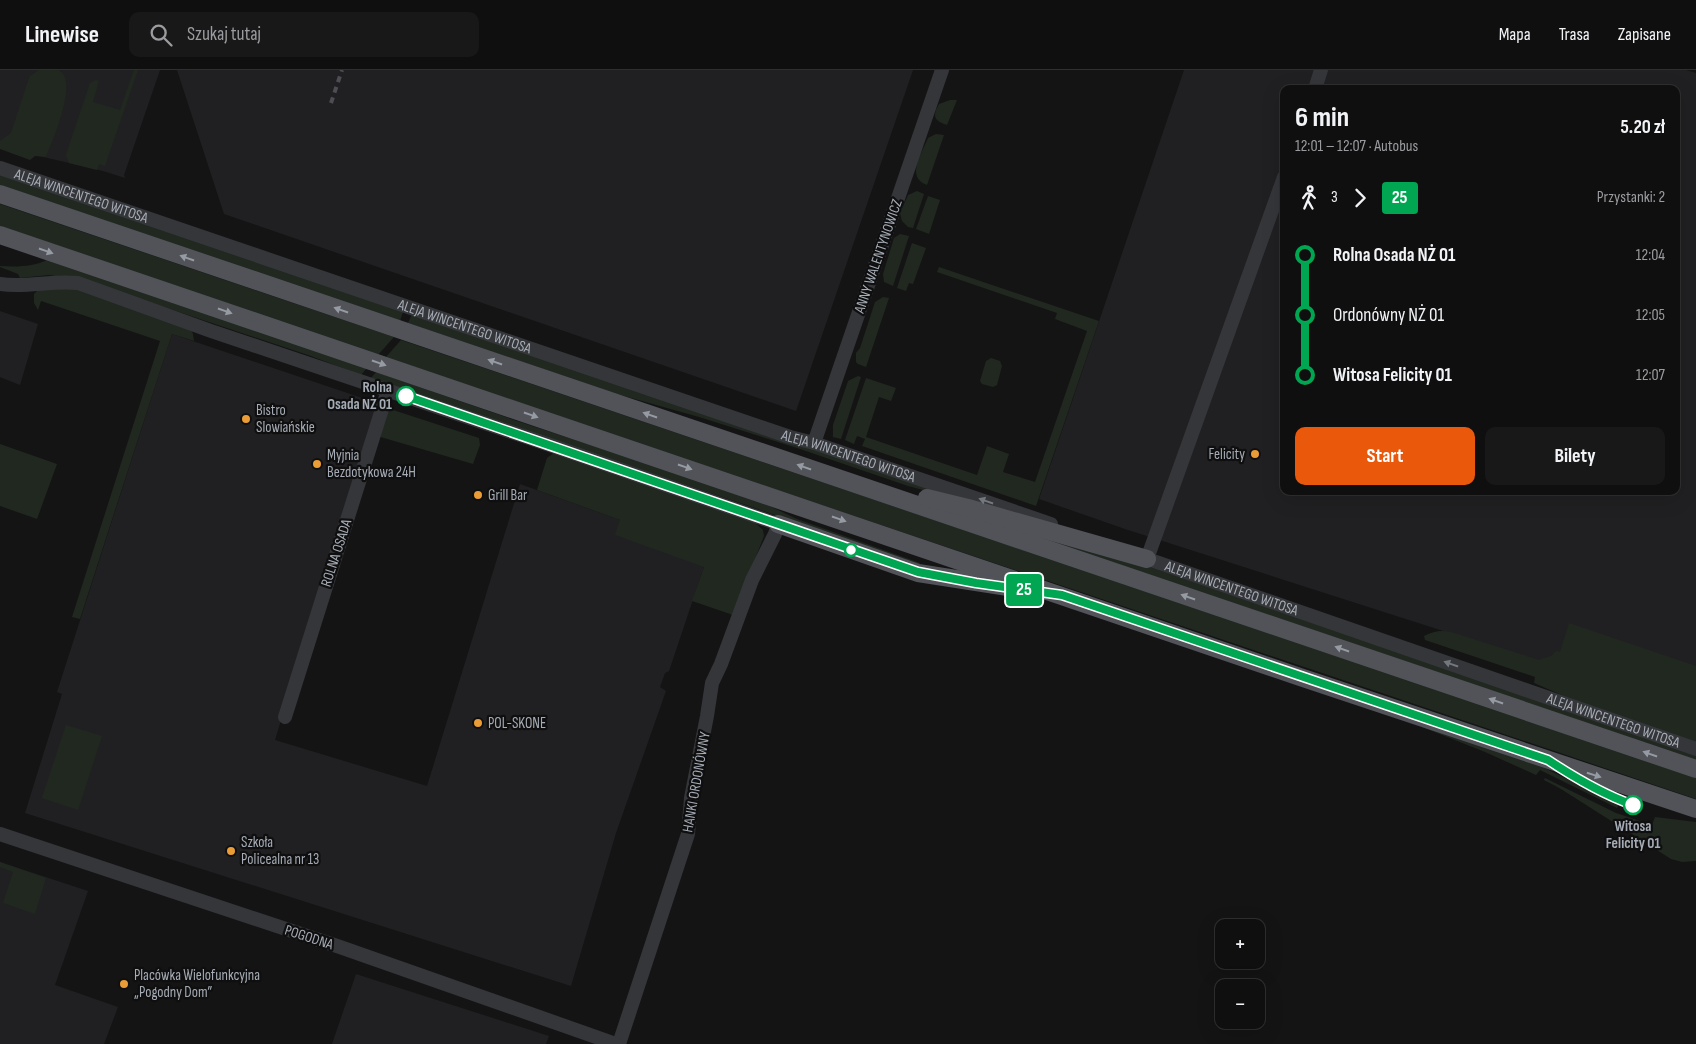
<!DOCTYPE html>
<html lang="pl">
<meta charset="utf-8">
<style>
:root{--surface:#0f0f10;--page:#181819;--text:#f1f3f6;--muted:#9b9c9f;--line:#2f2f30;--accent:#ea580c}
body{margin:0;font-family:"Sofia Sans Condensed",sans-serif;background:var(--page);color:var(--text);height:100vh;display:flex;flex-direction:column;font-size:19px;white-space:nowrap}
*{box-sizing:border-box;margin:0}
p{font-size:16px;color:var(--muted)}
.icon{flex:none;width:28px;height:28px;fill:none;stroke:currentColor;stroke-width:2;stroke-linecap:round;stroke-linejoin:round}
.map{position:relative;flex:1;overflow:hidden}
.sheet{position:absolute;left:1280px;top:15px;width:400px;height:410px;display:flex;flex-direction:column;background:var(--surface);border-radius:10px;box-shadow:0 5px 20px #0002,0 0 0 1px var(--line)}
.sheet>*{flex:none}
.badge{padding:0 10px;border-radius:4px;font-size:18px;line-height:32px}
.tools{position:absolute;left:1215px;top:849px;display:grid;gap:10px}
.tools a{display:grid;place-items:center;width:50px;height:50px;border-radius:10px;background:var(--surface);box-shadow:0 5px 20px #0002,0 0 0 1px var(--line);font-size:25px}
.map>.badge{position:absolute;translate:-50% -50%;box-shadow:0 0 0 2px #fff}
.legs{display:flex;align-items:center;gap:8px;height:55px;padding:0 15px;font-size:16px}
.legs p{margin-inline-start:auto}
.overview{display:flex;align-items:center;justify-content:space-between;height:85px;padding:0 15px}
h1{font-size:28px;font-weight:700;line-height:38px}
.action{display:flex;gap:10px;margin-top:auto;padding:10px 15px}
.action a{flex:1;height:58px;border-radius:10px;background:var(--accent);color:#fff;font-size:20px;font-weight:700;line-height:58px;text-align:center}
.action a+a{background:var(--page);color:var(--text)}
ul{padding:0 15px;list-style:none}
li{display:flex;align-items:center;gap:18px;height:60px;font-size:19px}
li i{display:grid;place-items:center;width:8px;height:100%;margin:0 6px;background:currentColor}
li i::after{content:'';width:12px;height:12px;margin:-6px;border:4px solid;border-radius:50%;background:var(--surface)}
li p{margin-inline-start:auto}
li:first-child i{background:linear-gradient(#0000 50%,currentColor 0)}
li:last-child i{background:linear-gradient(currentColor 50%,#0000 0)}
header{display:flex;align-items:center;gap:30px;box-sizing:border-box;height:70px;padding:0 25px;background:var(--surface);border-bottom:1px solid var(--line)}
header strong{font-size:24px}
nav{display:flex;gap:28px;margin-inline-start:auto;font-size:18px}
.search{width:350px;height:45px;background:var(--page);display:flex;align-items:center;gap:12px;box-sizing:border-box;padding:0 18px;border-radius:10px;color:var(--muted);font-size:19px}
.map>svg:first-child{display:block}
</style>
<header>
<strong>Linewise</strong>
<div class="search"><svg class="icon" aria-label="search" viewBox="0 0 24 24"><circle cx="10" cy="10" r="6"/><path d="M15 15l6 6"/></svg>Szukaj tutaj</div>
<nav><a>Mapa</a><a>Trasa</a><a>Zapisane</a></nav>
</header>
<div class="map">
<svg width="1696" height="974" viewBox="0 0 1696 974">
<rect width="100%" height="100%" fill="#141415"/>
<!-- built -->
<g fill="#202022" fill-rule="evenodd">
<polygon points="0,0 160,0 124,105 125,108 103,101 35,85 0,73"/>
<polygon points="177,0 913,0 796,341 224,144"/>
<path d="M 1184,0 L 1686,0 L 1696,3 L 1696,642 L 1125,459 L 1039,429 ZM 1284,19 L 1676,19 L 1676,421 L 1284,421 Z"/>
<polygon points="0,241 38,254 20,315 0,307"/>
<polygon points="172,264 377,333 275,670 427,716 520,414 709,482 669,601 665,603 660,617 666,621 616,763 571,916 25,743 62,624 57,622"/>
<polygon points="0,792 88,821 55,915 118,937 104,974 0,974"/>
<polygon points="356,904 549,966 546,974 332,974"/>
</g>
<!-- green -->
<g fill="#202820">
<path d="M 39,0 C 44,0 53,0 58,0 C 80,9 52,72 46,87 L 35,86 L 30,90 L 0,79 L 0,71 L 11,63 L 28,11 L 30,6 Z"/>
<polygon points="134,0 138,0 105,96 99,94 97,100 69,93 66,85 90,13 96,10 99,11 93,32 120,40"/>
<path d="M 950,30 L 957,30 L 947,55 C 934,51 932,46 939,34 Z"/>
<path d="M 936,64 L 944,65 L 927,115 C 905,107 922,83 928,68 Z"/>
<path d="M 0,104 L 403,242 L 400,251 C 266,207 134,160 0,115 Z"/>
<polygon points="917,121 924,124 913,158 908,157 902,151 900,143 908,125"/>
<polygon points="928,126 940,130 929,164 916,159"/>
<polygon points="0,134 394,267 378,285 0,156"/>
<polygon points="900,164 909,166 893,216 884,212 883,204 894,168"/>
<polygon points="912,173 926,178 913,214 909,213 906,221 897,218"/>
<path d="M 49,189 L 367,298 L 361,305 L 308,285 L 83,210 L 49,205 L 20,208 L 18,204 L 0,197 L 0,196 C 16,197 34,197 49,189 Z"/>
<polygon points="939,197 1099,251 1036,436 862,376 865,369 857,366 854,374 845,370 866,308 896,318 891,331 879,327 866,367 977,405 987,376 1009,384 1003,402 1035,412 1087,261 1055,249 1057,243 937,202"/>
<polygon points="78,218 191,260 193,264 194,271 172,264 80,549 72,547 160,271 41,231 38,240 34,233 34,224 39,219"/>
<polygon points="883,227 889,228 866,297 858,294 856,292 856,283 860,278 875,232"/>
<polygon points="412,244 796,376 810,377 971,433 908,416 800,379 699,347 617,324 408,253"/>
<path d="M 401,270 L 1696,707 L 1696,729 C 1260,581 822,437 386,287 Z"/>
<polygon points="991,288 1000,291 1002,296 997,315 993,317 982,314 980,311 986,291"/>
<polygon points="376,302 514,350 755,429 797,449 920,493 919,496 755,438 371,308"/>
<polygon points="858,306 861,307 841,369 833,367 833,355 848,311"/>
<polygon points="387,338 479,368 480,375 473,394 377,366"/>
<polygon points="0,374 57,394 37,449 0,436"/>
<polygon points="554,383 753,451 763,460 764,466 733,545 692,531 704,497 615,465 620,450 537,420 547,388"/>
<polygon points="968,444 1081,474 1206,516 1696,685 1696,691 1396,588"/>
<path d="M 1569,553 L 1696,596 L 1696,672 L 1573,630 L 1534,613 L 1535,607 L 1425,570 L 1424,566 C 1434,561 1441,560 1451,562 L 1539,590 L 1551,586 L 1556,581 L 1560,582 Z"/>
<polygon points="66,655 102,666 78,740 42,728"/>
<polygon points="1423,655 1536,694 1619,734 1617,738 1540,700 1536,705 1485,682 1422,657"/>
<polygon points="1545,708 1616,743 1652,755 1655,747 1696,752 1696,791 1682,792 1671,789 1561,719 1544,710"/>
<polygon points="0,792 46,808 35,844 3,833 13,802 0,797"/>
</g>
<g fill="none" stroke-linecap="round" stroke-linejoin="round">
<!-- minor -->
<g stroke="#35363a" stroke-width="14">
<polyline points="1315,19 1321,0"/>
<path id="s1" d="M 0,98 L 790,367 L 814,373 L 1051,454"/>
<path d="M 0,214 C 26,218 52,210 78,213 L 211,261 L 547,374 L 778,454 L 775,464 L 752,510 L 721,594 L 712,613 L 707,646 L 691,728 L 688,764 L 619,974"/>
<polyline points="814,373 942,0"/>
<path id="s2" d="M 1139,486 L 1696,679"/>
<polyline points="1147,489 1284,107"/>
<polyline points="285,647 388,320"/>
<polyline points="0,764 340,877 616,974"/>
</g>
<!-- major -->
<g stroke="#515359" stroke-width="18">
<polyline points="0,124 1696,699"/>
<polyline points="0,165 1303,608 1696,739"/>
<polyline points="927,428 968,438 1147,489"/>
<polyline points="778,454 918,503 1020,519"/>
</g>
<!-- rail -->
<polyline stroke="#4c4e53" stroke-width="4" stroke-dasharray="6 5" stroke-linecap="butt" points="331,33 342,0"/>
</g>
<!-- one-way arrows -->
<defs><path id="oneway-solid" d="M-6-.8H1V-3.2L6.5 0L1 3.2V.8H-6Z" transform="scale(1.25)"/></defs>
<g fill="#959aa3">
<use href="#oneway-solid" transform="translate(46 181) rotate(19)"/>
<use href="#oneway-solid" transform="translate(187 188) rotate(-161)"/>
<use href="#oneway-solid" transform="translate(341 240) rotate(-161)"/>
<use href="#oneway-solid" transform="translate(225 241) rotate(19)"/>
<use href="#oneway-solid" transform="translate(495 292) rotate(-161)"/>
<use href="#oneway-solid" transform="translate(379 293) rotate(19)"/>
<use href="#oneway-solid" transform="translate(531 345) rotate(19)"/>
<use href="#oneway-solid" transform="translate(650 345) rotate(-161)"/>
<use href="#oneway-solid" transform="translate(685 397) rotate(19)"/>
<use href="#oneway-solid" transform="translate(804 397) rotate(-161)"/>
<use href="#oneway-solid" transform="translate(839 449) rotate(19)"/>
<use href="#oneway-solid" transform="translate(1188 527) rotate(-161)"/>
<use href="#oneway-solid" transform="translate(1342 579) rotate(-161)"/>
<use href="#oneway-solid" transform="translate(1496 631) rotate(-161)"/>
<use href="#oneway-solid" transform="translate(1650 684) rotate(-161)"/>
<use href="#oneway-solid" transform="translate(1594 705) rotate(18)"/>
</g>
<g fill="#73777e">
<use href="#oneway-solid" transform="translate(986 431) rotate(-161)"/>
<use href="#oneway-solid" transform="translate(1451 594) rotate(-161)"/>
</g>
<g fill="none" stroke-linecap="round" stroke-linejoin="round">
<!-- line-1 casing -->
<g stroke="#fff" stroke-width="11">
<path id="line-1" d="M 406,326 L 918,502 L 976,513 L 1062,525 L 1548,690 C 1575,708 1602,724 1633,735"/>
</g>
<!-- line-1 -->
<use href="#line-1" stroke="#00a651" stroke-width="8"/>
</g>
<!-- markers -->
<g fill="#fff" stroke="#00a651" stroke-width="2.5">
<circle cx="406" cy="326" r="9"/>
<circle cx="851" cy="480" r="6"/>
<circle cx="1633" cy="735" r="9"/>
</g>
<g fill="#ea9c37" stroke="#0f0f10" stroke-width="2">
<circle cx="246" cy="349" r="5"/>
<circle cx="1255" cy="384" r="5"/>
<circle cx="317" cy="394" r="5"/>
<circle cx="478" cy="425" r="5"/>
<circle cx="478" cy="653" r="5"/>
<circle cx="231" cy="781" r="5"/>
<circle cx="124" cy="914" r="5"/>
</g>
<g text-anchor="middle" stroke-width="4.5" stroke-linejoin="round" paint-order="stroke">
<!-- street labels -->
<g font-size="15" fill="#a6acb5" stroke="#0f0f10">
<text dy="5" stroke="none"><textPath href="#s1" startOffset="86">ALEJA WINCENTEGO WITOSA</textPath></text>
<text transform="translate(878 186) rotate(-71)" y="5">ANNY WALENTYNOWICZ</text>
<text dy="5" stroke="none"><textPath href="#s1" startOffset="491">ALEJA WINCENTEGO WITOSA</textPath></text>
<text dy="5" stroke="none"><textPath href="#s1" startOffset="896">ALEJA WINCENTEGO WITOSA</textPath></text>
<text transform="translate(336 483) rotate(-72)" y="5">ROLNA OSADA</text>
<text dy="5" stroke="none"><textPath href="#s2" startOffset="98">ALEJA WINCENTEGO WITOSA</textPath></text>
<text dy="5" stroke="none"><textPath href="#s2" startOffset="502">ALEJA WINCENTEGO WITOSA</textPath></text>
<text transform="translate(696 712) rotate(-80)" y="5">HANKI ORDONÓWNY</text>
<text transform="translate(309 867) rotate(18)" y="5">POGODNA</text>
</g>
<!-- stop labels -->
<g font-size="15" font-weight="bold" fill="#a6acb5" stroke="#0f0f10" text-anchor="end">
<text x="392" y="322">Rolna<tspan x="392" dy="17">Osada NŻ 01</tspan></text>
<text x="1633" y="761" text-anchor="middle">Witosa<tspan x="1633" dy="17">Felicity 01</tspan></text>
</g>
<!-- poi labels -->
<g font-size="15" fill="#a6acb5" stroke="#0f0f10" text-anchor="start">
<text x="256" y="345">Bistro<tspan x="256" dy="17">Slowiańskie</tspan></text>
<text x="1245" y="389" text-anchor="end">Felicity</text>
<text x="327" y="390">Myjnia<tspan x="327" dy="17">Bezdotykowa 24H</tspan></text>
<text x="488" y="430">Grill Bar</text>
<text x="488" y="658">POL-SKONE</text>
<text x="241" y="777">Szkoła<tspan x="241" dy="17">Policealna nr 13</tspan></text>
<text x="134" y="910">Placówka Wielofunkcyjna<tspan x="134" dy="17">„Pogodny Dom”</tspan></text>
</g>
</g>
</svg>
<div class="tools">
<a>+</a>
<a>−</a>
</div>
<b class="badge" style="left:1024px;top:520px;background:#00a651;color:#fff">25</b>
<section class="sheet">
<div class="overview"><div><h1>6 min</h1><p>12:01 – 12:07 · Autobus</p></div><b>5.20 zł</b></div>
<div class="legs"><svg class="icon" aria-label="walk" viewBox="0 0 24 24"><circle cx="13" cy="4" r="2"/><path d="M13 8l-2 6 4 7M11 14l-3 7M7 12l3-4h3l4 4"/></svg>3<svg class="icon" aria-label="forward" viewBox="0 0 24 24"><path d="M9 5l7 7-7 7"/></svg><b class="badge" style="background:#00a651;color:#fff">25</b><p>Przystanki: 2</p></div>
<ul>
<li><i style="color:#00a651"></i><b>Rolna Osada NŻ 01</b><p>12:04</p></li>
<li><i style="color:#00a651"></i><span>Ordonówny NŻ 01</span><p>12:05</p></li>
<li><i style="color:#00a651"></i><b>Witosa Felicity 01</b><p>12:07</p></li>
</ul>
<div class="action"><a>Start</a><a>Bilety</a></div>
</section>
</div>
